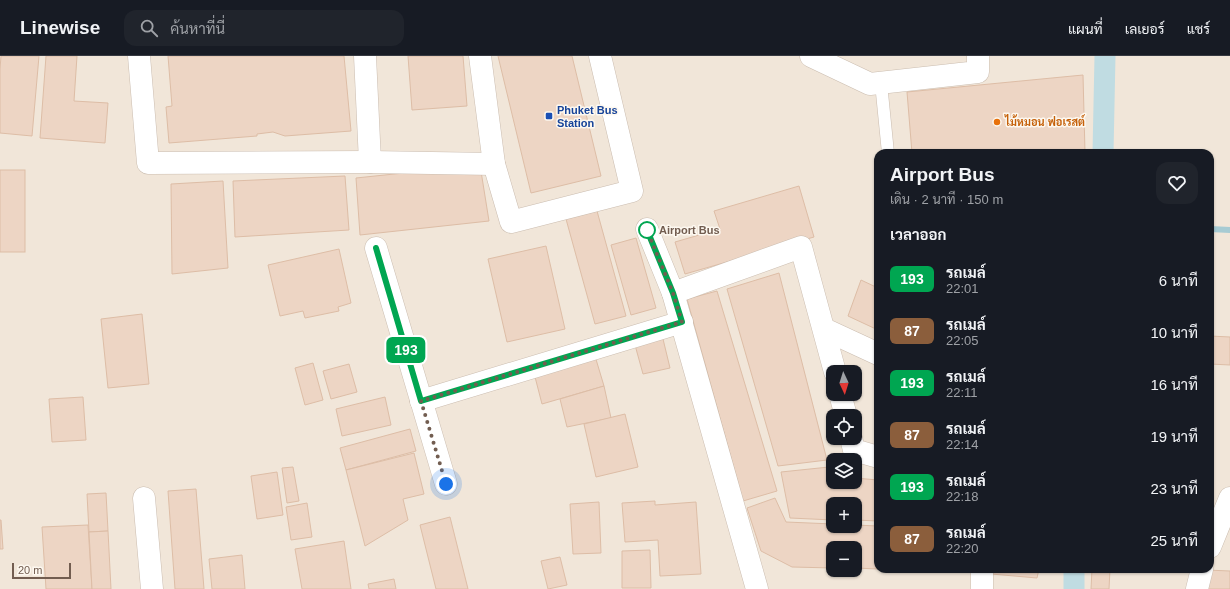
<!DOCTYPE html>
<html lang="th">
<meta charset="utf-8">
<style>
:root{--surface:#171b24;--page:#20242c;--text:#f1f3f6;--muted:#9ea1a6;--line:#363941}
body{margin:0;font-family:Arial,Sarabun,sans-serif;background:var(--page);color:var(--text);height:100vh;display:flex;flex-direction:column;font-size:15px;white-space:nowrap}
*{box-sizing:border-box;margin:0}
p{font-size:13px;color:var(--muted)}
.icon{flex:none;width:22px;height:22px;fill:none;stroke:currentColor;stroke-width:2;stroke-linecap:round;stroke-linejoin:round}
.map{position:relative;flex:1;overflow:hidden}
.sheet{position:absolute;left:874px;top:93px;width:340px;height:424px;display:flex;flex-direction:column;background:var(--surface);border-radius:12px;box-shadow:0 1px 3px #0004}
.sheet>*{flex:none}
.badge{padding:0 8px;border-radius:6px;font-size:14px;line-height:26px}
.needle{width:26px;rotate:176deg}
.fabs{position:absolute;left:826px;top:309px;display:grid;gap:8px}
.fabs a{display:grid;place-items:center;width:36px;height:36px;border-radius:8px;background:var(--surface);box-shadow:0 1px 3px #0004;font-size:20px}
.scale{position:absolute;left:12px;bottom:10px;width:59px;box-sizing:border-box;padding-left:4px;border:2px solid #725d50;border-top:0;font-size:11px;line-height:14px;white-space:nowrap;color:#725d50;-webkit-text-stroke:3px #fdf8f0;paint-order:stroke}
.you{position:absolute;width:20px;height:20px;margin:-10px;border:3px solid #fff;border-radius:50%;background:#1a73e8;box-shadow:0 0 0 6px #1a73e833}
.map>.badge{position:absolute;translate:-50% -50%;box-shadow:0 0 0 2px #fff}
h2{padding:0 16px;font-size:15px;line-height:36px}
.round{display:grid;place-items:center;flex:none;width:42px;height:42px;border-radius:12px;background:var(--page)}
.overview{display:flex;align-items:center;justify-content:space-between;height:68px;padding:0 16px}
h1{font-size:19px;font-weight:700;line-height:30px}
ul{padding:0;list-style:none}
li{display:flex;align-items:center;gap:12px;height:52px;padding:0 16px}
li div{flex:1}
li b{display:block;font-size:15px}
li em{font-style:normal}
li .badge{min-width:44px;font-weight:700;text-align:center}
header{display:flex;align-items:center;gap:24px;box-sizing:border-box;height:56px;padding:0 20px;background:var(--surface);border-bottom:1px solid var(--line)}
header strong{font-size:19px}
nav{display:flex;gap:22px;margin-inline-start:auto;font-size:14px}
.search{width:280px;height:36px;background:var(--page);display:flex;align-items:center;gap:10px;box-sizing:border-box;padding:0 14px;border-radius:12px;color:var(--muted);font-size:15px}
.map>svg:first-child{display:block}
</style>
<header>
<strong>Linewise</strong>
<div class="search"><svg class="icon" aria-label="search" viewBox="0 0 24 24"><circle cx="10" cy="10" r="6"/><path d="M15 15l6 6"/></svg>ค้นหาที่นี่</div>
<nav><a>แผนที่</a><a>เลเยอร์</a><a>แชร์</a></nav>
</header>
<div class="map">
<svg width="1230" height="533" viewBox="0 0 1230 533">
<rect width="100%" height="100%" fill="#faf4ea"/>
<!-- residential -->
<path fill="#f1e6d9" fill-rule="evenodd" d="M 0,0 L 1230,0 L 1230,533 L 0,533 ZM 878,97 L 1210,97 L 1210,513 L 878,513 ZM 833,316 L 855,316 L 855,338 L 833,338 ZM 833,360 L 855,360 L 855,382 L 833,382 ZM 833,404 L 855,404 L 855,426 L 833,426 ZM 833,448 L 855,448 L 855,470 L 833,470 ZM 833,492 L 855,492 L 855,514 L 833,514 Z"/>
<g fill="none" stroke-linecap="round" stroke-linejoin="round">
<!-- stream -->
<polyline stroke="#a7cbd3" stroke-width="6" points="1210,173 1230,174"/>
<!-- canal -->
<g stroke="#c0dce2" stroke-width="21">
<polyline points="1103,97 1105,0"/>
<polyline points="1074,533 1074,513"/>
</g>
</g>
<!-- building -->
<g fill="#edd5c4" stroke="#ddbda6">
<polygon points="1,0 39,0 32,80 0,77 0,13"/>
<polygon points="46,0 77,0 74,45 108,47 105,87 40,82"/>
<polygon points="168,0 344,0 351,75 285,80 273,76 257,78 257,80 169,87 166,51 172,50"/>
<polygon points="408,0 463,0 467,50 412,54"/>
<polygon points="498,0 572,0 601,120 531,137"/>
<polygon points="1083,19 1085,97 912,97 907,36"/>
<polygon points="480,109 489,165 360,179 356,122"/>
<rect x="0" y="114" width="25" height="82"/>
<polygon points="345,120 349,174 235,181 233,125"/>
<polygon points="223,125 228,212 172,218 171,128"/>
<polygon points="799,130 814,181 685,218 675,186 720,173 714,155"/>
<polygon points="597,155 626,260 595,268 566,163"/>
<polygon points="636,182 656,252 631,259 611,189"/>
<polygon points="546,190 565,273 507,286 488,203"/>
<polygon points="339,193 351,247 338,251 339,255 305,262 303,255 280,260 268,209"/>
<polygon points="779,217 827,404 778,410 727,233"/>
<polygon points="861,224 878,232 878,274 848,260"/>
<polygon points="717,235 777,435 743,445 687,243"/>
<polygon points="142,258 149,328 108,332 101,263"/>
<polygon points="1210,280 1230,281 1230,309 1210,308"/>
<polygon points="663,283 670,312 643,318 635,289"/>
<polygon points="595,300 604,330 542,348 534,317"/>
<polygon points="313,307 323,344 305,349 295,312"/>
<polygon points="349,308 357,336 331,343 323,315"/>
<polygon points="604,330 611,362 567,371 560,343"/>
<polygon points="83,341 86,384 52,386 49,343"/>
<polygon points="385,341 391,369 342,380 336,353"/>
<polygon points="625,358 638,411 596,421 584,368"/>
<polygon points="410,373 416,395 346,414 340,392"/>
<polygon points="414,397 424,438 403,443 408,464 365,490 346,414"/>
<polygon points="293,411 299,445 287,447 282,412"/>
<polygon points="829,411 833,414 833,426 855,426 855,422 878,424 878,465 855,464 855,448 833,448 833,464 790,462 781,416"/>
<polygon points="277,416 283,459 257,463 251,420"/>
<polygon points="196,433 204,533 175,533 168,435"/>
<polygon points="106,437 108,475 89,476 87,438"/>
<polygon points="775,442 786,466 833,468 833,470 855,470 855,469 878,470 878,513 855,512 855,492 833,492 833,512 792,511 761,495 747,452"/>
<polygon points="655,445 655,449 696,446 701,518 660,520 658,484 625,486 622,447"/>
<polygon points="599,446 601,497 573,498 570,448"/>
<polygon points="307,447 312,481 291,484 286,451"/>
<polygon points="450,461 468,533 436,533 420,469"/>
<polygon points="0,464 1,464 3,493 0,493"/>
<polygon points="88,469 92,533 46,533 42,471"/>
<polygon points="108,475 111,533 92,533 89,476"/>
<polygon points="344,485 351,533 302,533 295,493"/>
<polygon points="650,494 651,532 622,532 622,495"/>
<polygon points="242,499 245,533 212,533 209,503"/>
<polygon points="560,501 567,529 548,533 541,505"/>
<polygon points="901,513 958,513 958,514"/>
<polygon points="992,513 1039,513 1037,522 991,518"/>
<polygon points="1092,513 1110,513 1109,533 1091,533"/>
<polygon points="1207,514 1230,515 1230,533 1207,533"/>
<polygon points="394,523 396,533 369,533 368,528"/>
</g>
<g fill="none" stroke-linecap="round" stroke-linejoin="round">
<!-- service casing -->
<g stroke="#cbbdb0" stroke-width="13">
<polyline id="service" points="881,27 888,97"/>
</g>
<!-- minor casing -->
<g stroke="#cbbdb0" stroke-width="23">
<g id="minor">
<polyline points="139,0 148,107 370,106 494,108"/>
<polyline points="365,0 370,106"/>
<polyline points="480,0 494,108 511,166 632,135 600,0"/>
<polyline points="811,0 870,28 978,16 978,0"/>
<polyline points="647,173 673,237 757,533"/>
<polyline points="376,192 446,428"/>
<polyline points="673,237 801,191 835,316"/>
<polyline points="824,273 878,298"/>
<polyline points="840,338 846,360"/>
<polyline points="421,345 682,266"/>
<polyline points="851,382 854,394 878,401"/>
<polyline points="144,442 152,533"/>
<polyline points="1210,491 1230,442"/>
<polyline points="982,513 982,533"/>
<polyline points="1197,533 1202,513"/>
</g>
</g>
<!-- service -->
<use href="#service" stroke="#fff" stroke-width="12"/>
<!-- minor -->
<use href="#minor" stroke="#fff" stroke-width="22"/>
</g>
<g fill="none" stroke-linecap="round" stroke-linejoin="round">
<!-- line casing -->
<g stroke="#fff" stroke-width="9">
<polyline id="line" points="376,192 421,345 682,266 673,237 647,174"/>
</g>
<!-- line -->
<use href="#line" stroke="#00a651" stroke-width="6"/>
<!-- walk -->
<polyline stroke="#725d50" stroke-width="4" stroke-dasharray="0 7.2" points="446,428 421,345 682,266 673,237 647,174"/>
</g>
<!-- markers -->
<rect fill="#1a4fb4" stroke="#fdf8f0" stroke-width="1.5" x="545" y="56" width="8" height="8" rx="2"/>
<circle fill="#e8710a" stroke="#fdf8f0" stroke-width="1.5" cx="997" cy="66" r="4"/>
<circle fill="#fff" stroke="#00a651" stroke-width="2" cx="647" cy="174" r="8"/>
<g text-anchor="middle" stroke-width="3" stroke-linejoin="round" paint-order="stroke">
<!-- transit labels -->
<g font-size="11" font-weight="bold" fill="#164399" stroke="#fdf8f0" text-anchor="start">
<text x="557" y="58">Phuket Bus<tspan x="557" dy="13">Station</tspan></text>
</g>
<!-- food labels -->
<g font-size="11" font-weight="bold" fill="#c56008" stroke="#fdf8f0" text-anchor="start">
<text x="1005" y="70">ไม้หมอน ฟอเรสต์</text>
</g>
<!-- stop labels -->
<g font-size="11" font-weight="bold" fill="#725d50" stroke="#fdf8f0" text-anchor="start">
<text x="659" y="178">Airport Bus</text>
</g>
</g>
</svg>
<div class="fabs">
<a><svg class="needle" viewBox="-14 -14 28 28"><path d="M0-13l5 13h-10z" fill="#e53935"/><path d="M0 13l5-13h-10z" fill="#9ea1a6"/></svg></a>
<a><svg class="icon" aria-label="locate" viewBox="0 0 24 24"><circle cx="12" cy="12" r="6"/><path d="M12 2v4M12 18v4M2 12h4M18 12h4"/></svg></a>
<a><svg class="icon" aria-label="layers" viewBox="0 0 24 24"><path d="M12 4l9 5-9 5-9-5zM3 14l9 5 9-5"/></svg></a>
<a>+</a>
<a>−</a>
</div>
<div class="scale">20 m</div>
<div class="you" style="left:446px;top:428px"></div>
<b class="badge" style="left:406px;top:294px;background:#00a651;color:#fff">193</b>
<section class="sheet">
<div class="overview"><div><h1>Airport Bus</h1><p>เดิน · 2 นาที · 150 m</p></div><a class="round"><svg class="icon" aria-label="heart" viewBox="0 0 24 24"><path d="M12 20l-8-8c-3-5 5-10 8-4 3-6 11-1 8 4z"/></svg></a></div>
<h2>เวลาออก</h2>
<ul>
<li><span class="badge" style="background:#00a651;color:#fff">193</span><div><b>รถเมล์</b><p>22:01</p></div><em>6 นาที</em></li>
<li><span class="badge" style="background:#8b5e3c;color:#fff">87</span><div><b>รถเมล์</b><p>22:05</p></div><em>10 นาที</em></li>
<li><span class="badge" style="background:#00a651;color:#fff">193</span><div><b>รถเมล์</b><p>22:11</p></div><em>16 นาที</em></li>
<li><span class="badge" style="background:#8b5e3c;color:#fff">87</span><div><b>รถเมล์</b><p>22:14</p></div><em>19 นาที</em></li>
<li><span class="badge" style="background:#00a651;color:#fff">193</span><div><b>รถเมล์</b><p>22:18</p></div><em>23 นาที</em></li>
<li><span class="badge" style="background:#8b5e3c;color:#fff">87</span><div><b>รถเมล์</b><p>22:20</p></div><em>25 นาที</em></li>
</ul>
</section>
</div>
